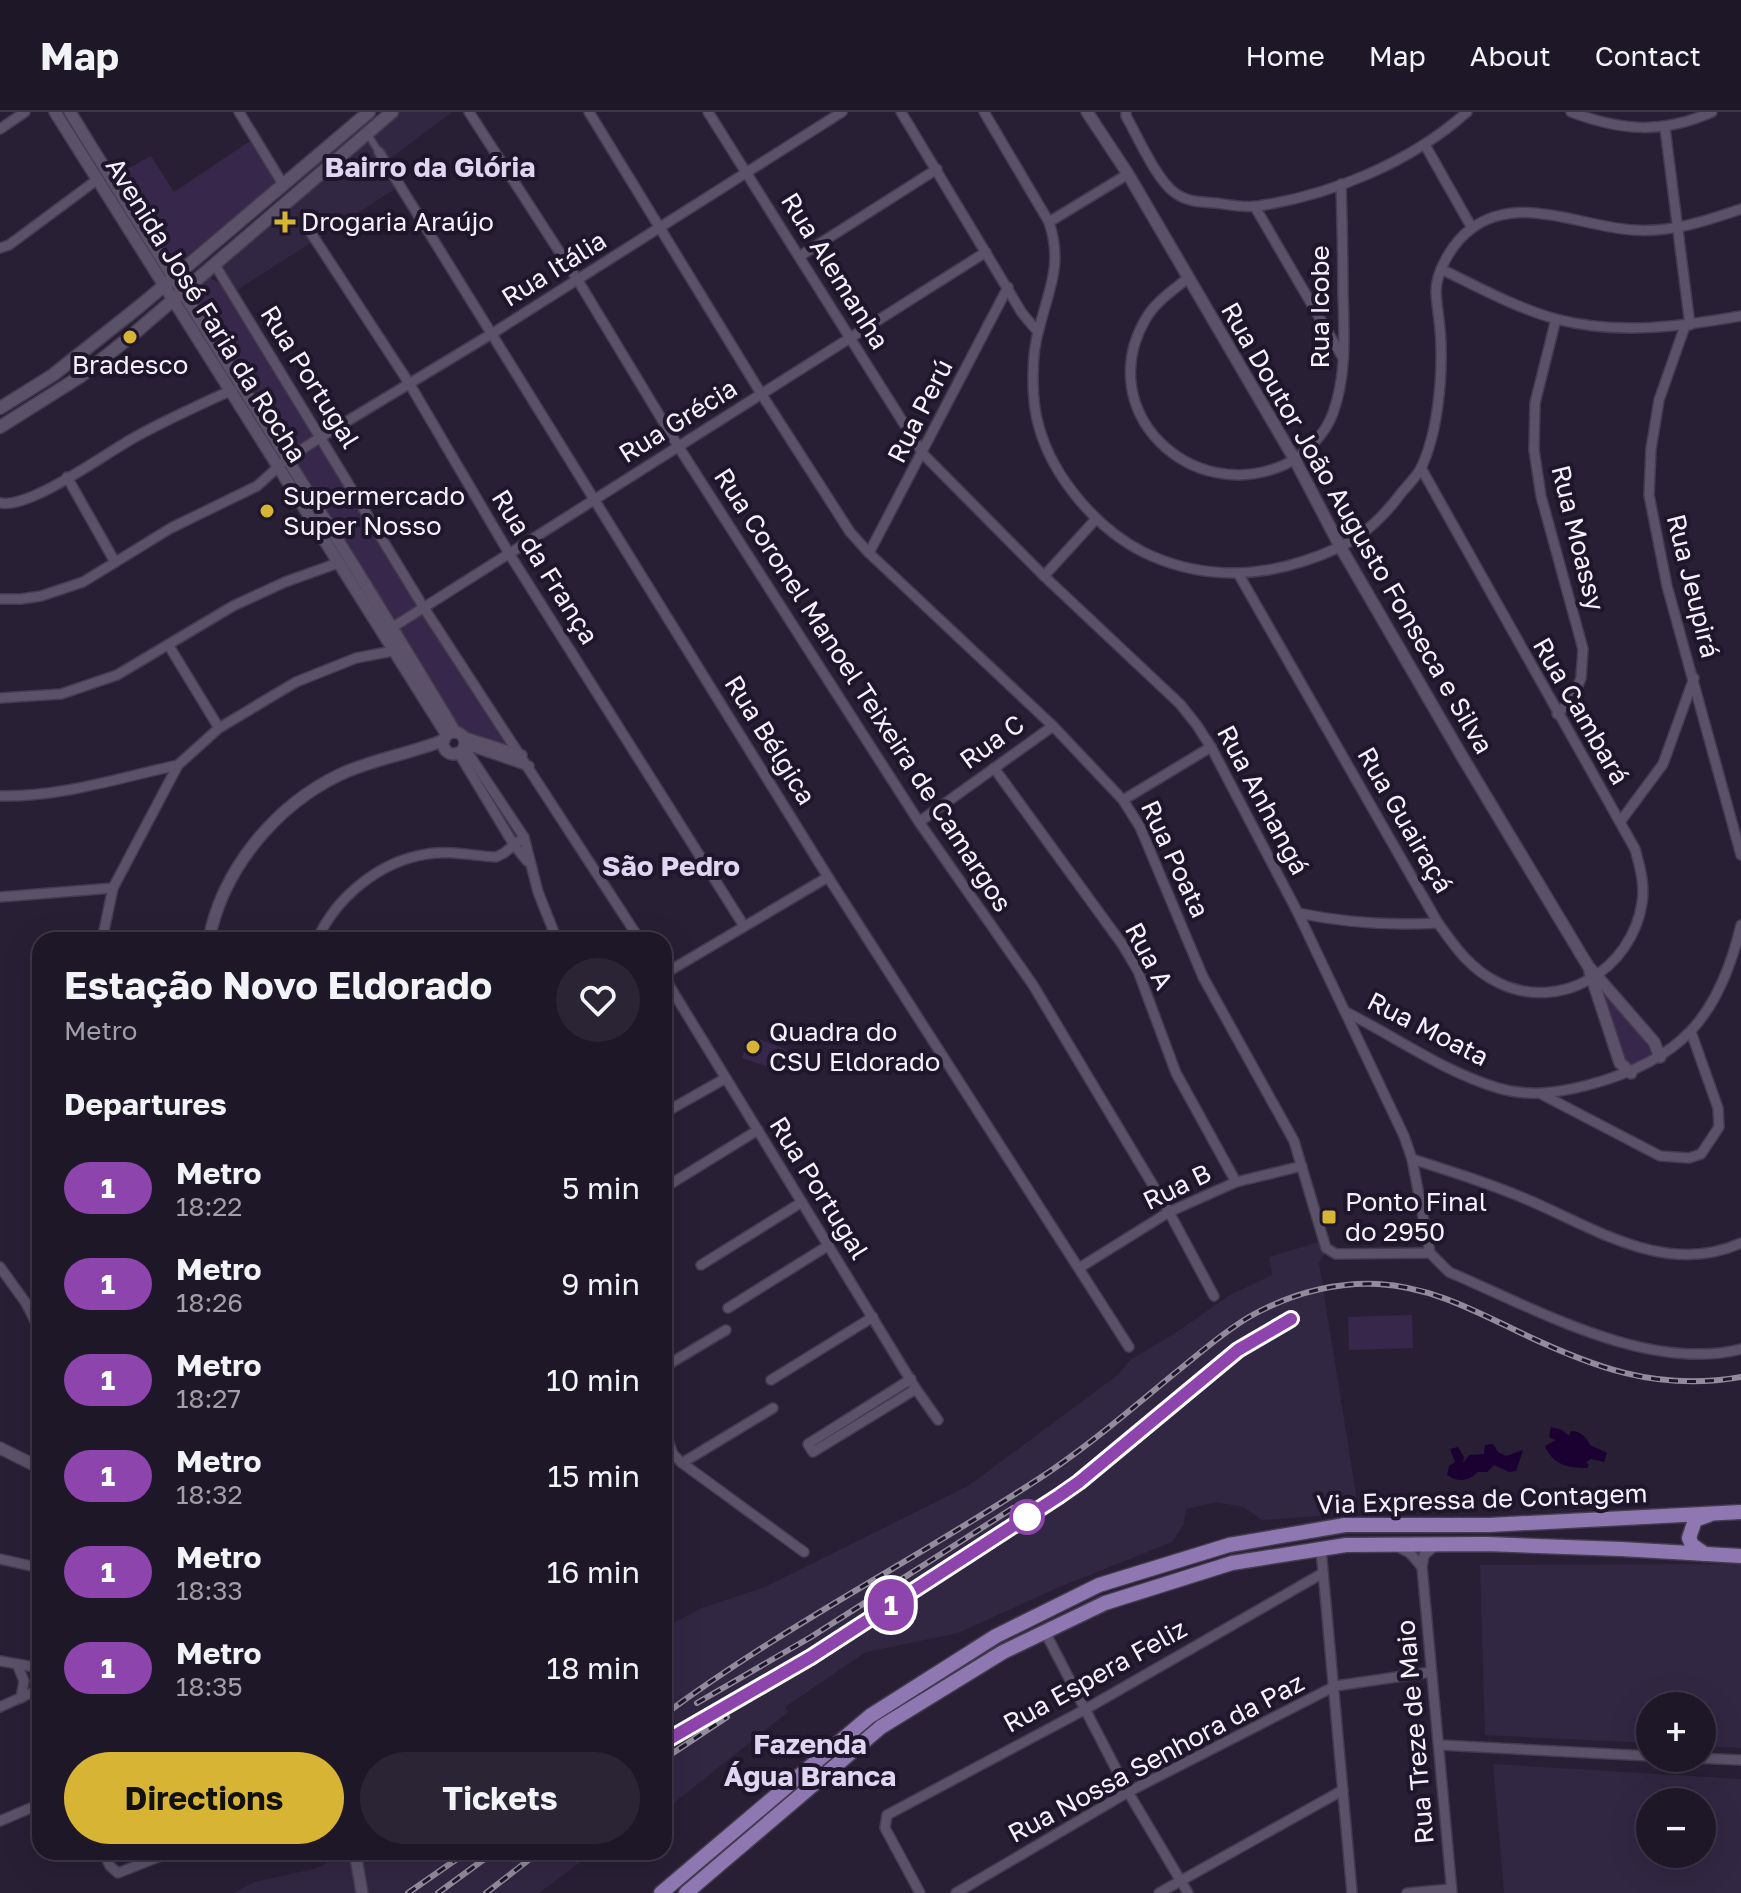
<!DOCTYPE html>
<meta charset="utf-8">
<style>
:root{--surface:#1e1728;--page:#2b2434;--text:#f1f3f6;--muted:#a19fa8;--line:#3c3645;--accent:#d8b434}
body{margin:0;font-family:"Golos Text",sans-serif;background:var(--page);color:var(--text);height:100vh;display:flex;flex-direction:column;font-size:30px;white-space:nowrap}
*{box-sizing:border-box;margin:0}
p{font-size:26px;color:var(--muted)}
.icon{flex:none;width:44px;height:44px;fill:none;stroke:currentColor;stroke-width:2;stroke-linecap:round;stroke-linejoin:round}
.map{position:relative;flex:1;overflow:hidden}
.panel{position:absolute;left:32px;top:820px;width:640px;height:928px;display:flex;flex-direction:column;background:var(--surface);border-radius:24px;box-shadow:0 8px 32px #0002,0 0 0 2px var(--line)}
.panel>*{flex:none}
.badge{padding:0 16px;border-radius:26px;font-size:28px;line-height:52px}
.fabs{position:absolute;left:1636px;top:1580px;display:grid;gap:16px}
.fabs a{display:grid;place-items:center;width:80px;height:80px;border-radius:50%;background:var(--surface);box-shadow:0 8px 32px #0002,0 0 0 2px var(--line);font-size:40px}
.map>.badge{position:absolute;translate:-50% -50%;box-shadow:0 0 0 4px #fff}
h2{padding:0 32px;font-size:30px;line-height:72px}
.round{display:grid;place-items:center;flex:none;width:84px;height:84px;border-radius:42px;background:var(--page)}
.head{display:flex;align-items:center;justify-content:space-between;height:136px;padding:0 32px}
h1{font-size:38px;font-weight:700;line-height:60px}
.action{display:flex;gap:16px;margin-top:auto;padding:16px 32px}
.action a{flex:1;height:92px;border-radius:48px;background:var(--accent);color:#111;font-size:32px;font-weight:700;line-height:92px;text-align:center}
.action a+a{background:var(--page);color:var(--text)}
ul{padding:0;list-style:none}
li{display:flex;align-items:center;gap:24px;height:96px;padding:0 32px}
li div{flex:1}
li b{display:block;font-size:30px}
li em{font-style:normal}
li .badge{min-width:88px;font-weight:700;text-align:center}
header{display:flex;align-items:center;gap:48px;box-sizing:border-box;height:112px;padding:0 40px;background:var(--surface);border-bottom:2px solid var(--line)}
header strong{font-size:38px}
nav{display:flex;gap:44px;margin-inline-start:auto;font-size:28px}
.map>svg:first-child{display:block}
</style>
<header>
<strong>Map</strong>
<nav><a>Home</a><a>Map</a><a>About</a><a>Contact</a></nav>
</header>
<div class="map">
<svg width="1741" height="1781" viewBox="0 0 1741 1781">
<rect width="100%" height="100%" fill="#281f35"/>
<!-- built -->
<g fill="#322743" fill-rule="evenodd">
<polygon points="397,0 452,0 384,51 398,75 237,178 218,151"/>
<polygon points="1322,1129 1327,1139 1319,1151 1359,1401 1262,1408 1243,1395 1217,1390 1186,1397 1184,1412 1172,1430 1057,1476 958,1521 866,1540 785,1595 788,1600 664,1699 664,1516 702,1496 765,1475 968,1374 1119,1262 1130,1248 1180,1218 1228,1184 1272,1163 1269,1145"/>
<polygon points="1741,1452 1741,1636 1702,1634 1702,1594 1650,1594 1650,1631 1485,1623 1480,1453"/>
<path d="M 1493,1652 L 1741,1667 L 1741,1781 L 1504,1781 ZM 1650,1690 L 1702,1690 L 1702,1742 L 1650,1742 Z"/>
<polygon points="348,1740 594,1740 539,1781 233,1781 255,1770 317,1756"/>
</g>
<!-- green -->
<g fill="#37284b">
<polygon points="250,29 276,71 176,153 167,151 115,64 151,44 174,80"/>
<polygon points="205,163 223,173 417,492 512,636 471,624 459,615 185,181"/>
<polygon points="1598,870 1659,944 1632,959 1623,949"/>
<polygon points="751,924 787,938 780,959 742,946"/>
<polygon points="1412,1203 1413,1236 1349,1238 1348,1205"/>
</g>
<!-- water -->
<g fill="#1a0131">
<path d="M 1551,1315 L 1562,1318 L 1569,1324 L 1571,1319 C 1580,1319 1587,1325 1590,1333 L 1607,1341 L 1604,1350 L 1591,1347 L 1586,1350 L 1589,1353 L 1587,1356 C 1568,1356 1553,1353 1545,1334 L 1556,1328 L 1549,1325 Z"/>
<path d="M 1493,1332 L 1498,1340 L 1506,1344 L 1523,1338 L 1516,1359 L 1509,1360 L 1494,1353 L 1487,1360 L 1478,1360 C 1468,1369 1459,1371 1447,1363 L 1449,1354 L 1455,1350 L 1450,1337 L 1458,1335 L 1464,1345 L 1463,1351 L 1469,1343 L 1484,1342 L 1485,1333 Z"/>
</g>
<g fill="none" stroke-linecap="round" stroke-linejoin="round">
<!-- pedestrian casing -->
<g stroke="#433b4e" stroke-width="9">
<polyline id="pedestrian" points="367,21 379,40"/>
</g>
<!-- minor casing -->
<g stroke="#433b4e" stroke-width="12">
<g id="minor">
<polyline points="239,0 284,74"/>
<polyline points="469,0 577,167 678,334 919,710 1033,873 1169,1100 1214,1184"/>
<polyline points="589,0 762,283 850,420 869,441 1053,614 1123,688 1140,715 1203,865 1294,1029 1326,1136 1336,1142 1430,1141"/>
<path d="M 708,0 L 923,342 L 1044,464 L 1180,592 L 1196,612 L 1211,635 L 1298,801 L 1404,1024 L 1412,1047 L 1430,1141 L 1449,1160 C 1534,1196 1647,1261 1741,1237"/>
<polyline points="901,0 1022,201 1038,220"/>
<path d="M 984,0 L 1049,110 C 1063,153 1049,176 1039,217 C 1031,243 1031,289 1039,315 C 1053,365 1096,416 1143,440 C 1194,465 1250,467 1304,449 C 1348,435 1374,418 1402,380 C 1408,373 1417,364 1421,356 C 1437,323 1442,271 1441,235 C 1441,216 1437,198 1436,180 C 1436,158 1454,129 1471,117 C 1518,81 1582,115 1633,118 C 1670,121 1706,109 1741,97"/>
<path d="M 1126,0 L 1126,4 C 1138,25 1156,67 1175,81 C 1187,90 1202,90 1216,91 C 1229,93 1245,96 1258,94 C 1332,83 1411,50 1467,0"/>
<path d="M 1571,0 C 1621,19 1663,22 1712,0"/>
<polyline points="1665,16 1690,213"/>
<polyline points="0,17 25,0"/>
<polyline points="1425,33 1472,116"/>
<polyline points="379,40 828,765 1129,1235"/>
<polyline points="1255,95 1343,246"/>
<polyline points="1049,110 1128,62"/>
<polyline points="309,118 409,271 510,443 744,814"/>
<polyline points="0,136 9,133 98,67"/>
<polyline points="800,144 937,57"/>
<polyline points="215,153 424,496 640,828"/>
<path d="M 1441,157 C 1478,175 1516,196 1556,207 C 1617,223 1679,215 1741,204"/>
<path d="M 1188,166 C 1172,179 1155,190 1145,208 C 1093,299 1190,394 1284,353 C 1305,343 1325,323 1333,301 C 1347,262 1344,222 1343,181 C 1343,145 1342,108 1341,72"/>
<polyline points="1556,207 1535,291 1534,338 1541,384 1583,537 1581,566 1573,586 1557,602"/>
<polyline points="1685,214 1659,288 1651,337 1649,383 1667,474 1741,743"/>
<polyline points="67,365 115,450"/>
<path d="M 0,391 C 31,397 107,340 137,324 C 168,307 199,293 232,278"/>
<polyline points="869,441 1008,175"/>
<path d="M 1239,463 L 1438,811 C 1455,835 1471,858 1499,871 C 1561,901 1632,857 1642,791 C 1645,772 1640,755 1635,737 L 1421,356"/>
<polyline points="1044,464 1096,407"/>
<polyline points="0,487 21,487 41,484 83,470 171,416 257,374 287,347 321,325 493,221 842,0"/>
<polyline points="393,515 986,140"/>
<polyline points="169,534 219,616"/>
<polyline points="0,586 61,582 117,563 233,494 285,470 338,451"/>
<polyline points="462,624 522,643"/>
<polyline points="464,632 529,654"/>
<polyline points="464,635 524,725 538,780 557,828"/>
<polyline points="458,640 514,733 527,749"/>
<polyline points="994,656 1122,832 1138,859 1176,961 1236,1070"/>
<path d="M 0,684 C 62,685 118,666 178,653"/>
<polyline points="1123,688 1211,635"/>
<polyline points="919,710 1053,614"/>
<polyline points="1620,710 1663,652 1694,566"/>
<polyline points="0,785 113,776"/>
<path d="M 1298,801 C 1346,811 1389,814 1438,811"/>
<polyline points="102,828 113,776 178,653 219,616 296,570 356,546 393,539"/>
<path d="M 317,828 C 336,785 380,749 427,742 C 449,738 473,744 496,745 L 504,741 L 524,725"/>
<polyline points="664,862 828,765"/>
<polyline points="664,865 916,1277 938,1308"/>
<path d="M 1346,900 C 1396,925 1444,960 1498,976 C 1528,985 1558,981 1588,973 C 1680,949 1719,906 1741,813"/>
<polyline points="1541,982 1660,1044 1689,1046 1701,1042 1719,1015 1718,996 1691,920"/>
<polyline points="664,1001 726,966"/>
<path d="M 1412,1047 C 1453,1060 1494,1073 1533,1090 C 1599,1119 1668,1164 1741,1131"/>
<polyline points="664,1076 758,1018"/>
<polyline points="701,1153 802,1090"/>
<polyline points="0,1155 26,1191 40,1219"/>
<polyline points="1079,1156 1169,1100 1236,1070 1302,1054"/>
<polyline points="728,1196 829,1133"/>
<polyline points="664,1255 726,1218"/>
<polyline points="911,1267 808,1332 813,1340 916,1277"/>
<polyline points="771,1268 873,1205"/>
<polyline points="664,1318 673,1342 682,1351 804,1440"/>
<polyline points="682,1351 773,1296"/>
<polyline points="1436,1433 1424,1443 1422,1455 1452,1781"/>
<polyline points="1398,1435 1410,1441 1422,1455"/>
<polyline points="1321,1437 1352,1781"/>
<polyline points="0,1447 40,1456"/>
<polyline points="1045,1520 1128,1680 1188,1781"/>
<polyline points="0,1549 40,1556"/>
<polyline points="17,1552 24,1569 21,1586"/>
<polyline points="0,1595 40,1577"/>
<polyline points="1440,1633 1650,1644"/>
<polyline points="1694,1646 1741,1648"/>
<polyline points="0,1709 40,1692"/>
<polyline points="103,1740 110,1754 118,1761 171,1740"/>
<polyline points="920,1781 885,1716 887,1703 1084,1598 1323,1461"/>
<polyline points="956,1781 1128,1680 1335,1574 1431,1560"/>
<polyline points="1159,1781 1343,1678"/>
<polyline points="1407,1781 1451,1777"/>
</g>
</g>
<!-- tertiary casing -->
<g stroke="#433b4e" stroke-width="14">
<g id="tertiary">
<polyline points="55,0 447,623"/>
<path d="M 70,0 C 197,207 331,411 455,620"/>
<polyline points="1087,0 1128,62 1295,348 1341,436 1463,646 1588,854 1654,930 1660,945"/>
<circle cx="454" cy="631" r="11"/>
<path d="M 209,828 C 222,758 275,694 339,663 C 372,647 410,642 444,628"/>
<polyline points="1590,860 1620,951 1631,961"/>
<polyline points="0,1336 40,1356"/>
<polyline points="355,1740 362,1781"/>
</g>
</g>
<!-- secondary casing -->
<g stroke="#433b4e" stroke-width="15">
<g id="secondary">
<polyline points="0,296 53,263 140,194 369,0"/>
<polyline points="0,315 81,264 130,225 392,0"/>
</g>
</g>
<!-- trunk casing -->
<g stroke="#433b4e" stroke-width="17">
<g id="trunk">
<polyline points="1705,1442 1692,1433 1689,1426 1695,1408 1709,1403"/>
<polyline points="661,1781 870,1604 996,1524 1099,1473 1229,1433 1345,1413 1489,1413 1741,1400"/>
<polyline points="686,1781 881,1615 1003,1540 1105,1491 1232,1451 1346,1433 1486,1432 1621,1437 1741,1444"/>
</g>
</g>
<!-- pedestrian -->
<use href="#pedestrian" stroke="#5b526a" stroke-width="6"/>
<!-- minor -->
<use href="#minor" stroke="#5b526a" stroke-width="9"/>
<!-- tertiary -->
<use href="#tertiary" stroke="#5b526a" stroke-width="11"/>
<!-- secondary -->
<use href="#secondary" stroke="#5b526a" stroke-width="12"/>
<!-- trunk -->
<use href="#trunk" stroke="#8f78b2" stroke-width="14"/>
<!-- rail casing -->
<g stroke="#928b9c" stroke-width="6">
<g id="rail">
<polyline points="697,1591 811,1525 1013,1396"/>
<path d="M 664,1603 C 786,1512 923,1444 1049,1360 C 1093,1330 1134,1295 1175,1261 C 1199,1242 1222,1221 1249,1205 C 1288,1183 1333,1170 1378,1172 C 1430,1175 1471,1197 1517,1219 C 1592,1255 1657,1280 1741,1265"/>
<polyline points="664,1630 811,1545 1079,1370 1238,1238 1291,1207"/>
<polyline points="664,1647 727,1605"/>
<polyline points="408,1781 467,1740"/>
<polyline points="438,1781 494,1740"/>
<polyline points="486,1781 539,1740"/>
</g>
</g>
<!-- rail -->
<use href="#rail" stroke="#1e162a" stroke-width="3" stroke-dasharray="9" stroke-linecap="butt"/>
</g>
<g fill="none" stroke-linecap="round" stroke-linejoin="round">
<!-- line casing -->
<g stroke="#fff" stroke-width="18">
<polyline id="line" points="664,1630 811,1545 1059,1384 1079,1370 1238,1238 1291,1207"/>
</g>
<!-- line -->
<use href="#line" stroke="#8e44ad" stroke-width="12"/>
</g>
<!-- markers -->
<g fill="#d8b434" stroke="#1e162a" stroke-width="3">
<path d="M281 98h8v8h8v8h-8v8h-8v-8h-8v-8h8z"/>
<circle cx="130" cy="225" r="8"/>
<circle cx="267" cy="399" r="8"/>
<circle cx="753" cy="935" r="8"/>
<rect x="1321" y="1097" width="16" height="16" rx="4"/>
</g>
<circle fill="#fff" stroke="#8e44ad" stroke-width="4" cx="1027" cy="1405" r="16"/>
<g text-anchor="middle" stroke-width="8" stroke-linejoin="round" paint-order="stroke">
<!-- poi labels -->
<g font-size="26" fill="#f6f1fd" stroke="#1e162a" text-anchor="start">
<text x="301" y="119">Drogaria Araújo</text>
<text x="130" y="262" text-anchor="middle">Bradesco</text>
<text x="283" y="393">Supermercado<tspan x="283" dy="30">Super Nosso</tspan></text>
<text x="769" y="929">Quadra do<tspan x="769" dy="30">CSU Eldorado</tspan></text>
<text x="1345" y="1099">Ponto Final<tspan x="1345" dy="30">do 2950</tspan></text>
</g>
<!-- street labels -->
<g font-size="26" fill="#f6f1fd" stroke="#1e162a">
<text transform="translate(554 157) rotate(-32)" y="9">Rua Itália</text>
<text transform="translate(835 159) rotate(58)" y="9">Rua Alemanha</text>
<text transform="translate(1320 195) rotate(-90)" y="9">Rua Icobe</text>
<text transform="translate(206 198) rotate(58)" y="9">Avenida José Faria da Rocha</text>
<text transform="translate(310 265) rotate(58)" y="9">Rua Portugal</text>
<text transform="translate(920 299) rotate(-63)" y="9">Rua Perú</text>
<text transform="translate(678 309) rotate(-32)" y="9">Rua Grécia</text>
<text transform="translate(1357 416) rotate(60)" y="9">Rua Doutor João Augusto Fonseca e Silva</text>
<text transform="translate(1578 426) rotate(76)" y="9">Rua Moassy</text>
<text transform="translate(545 455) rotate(58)" y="9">Rua da França</text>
<text transform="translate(1693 474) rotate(76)" y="9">Rua Jeupirá</text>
<text transform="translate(863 578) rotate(57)" y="9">Rua Coronel Manoel Teixeira de Camargos</text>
<text transform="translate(1581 599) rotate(60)" y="9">Rua Cambará</text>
<text transform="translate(770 628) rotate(58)" y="9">Rua Bélgica</text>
<text transform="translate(992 630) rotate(-36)" y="9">Rua C</text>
<text transform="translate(1263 688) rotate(62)" y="9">Rua Anhangá</text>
<text transform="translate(1405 708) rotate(60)" y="9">Rua Guairaçá</text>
<text transform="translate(1175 747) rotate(65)" y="9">Rua Poata</text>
<text transform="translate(1149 844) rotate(62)" y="9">Rua A</text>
<text transform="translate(1428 917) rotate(27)" y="9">Rua Moata</text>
<text transform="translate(1177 1075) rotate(-26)" y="9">Rua B</text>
<text transform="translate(819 1076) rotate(58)" y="9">Rua Portugal</text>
<text transform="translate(1482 1387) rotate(-2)" y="9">Via Expressa de Contagem</text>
<text transform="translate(1095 1564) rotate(-29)" y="9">Rua Espera Feliz</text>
<text transform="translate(1415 1620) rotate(-95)" y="9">Rua Treze de Maio</text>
<text transform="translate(1156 1646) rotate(-28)" y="9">Rua Nossa Senhora da Paz</text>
</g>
<!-- neighbourhood labels -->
<g font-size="28" font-weight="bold" fill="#e0d5f2" stroke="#1e162a">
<text x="430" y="65">Bairro da Glória</text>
<text x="671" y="764">São Pedro</text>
<text x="810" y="1642">Fazenda<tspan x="810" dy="32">Água Branca</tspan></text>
</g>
</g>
</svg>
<div class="fabs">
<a>+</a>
<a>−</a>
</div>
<b class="badge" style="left:891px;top:1493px;background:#8e44ad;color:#fff">1</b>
<section class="panel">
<div class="head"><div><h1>Estação Novo Eldorado</h1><p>Metro</p></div><a class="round"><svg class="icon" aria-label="heart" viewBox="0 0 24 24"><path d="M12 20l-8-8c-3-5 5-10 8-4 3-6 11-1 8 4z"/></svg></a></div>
<h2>Departures</h2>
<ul>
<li><span class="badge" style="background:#8e44ad;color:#fff">1</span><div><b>Metro</b><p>18:22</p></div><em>5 min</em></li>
<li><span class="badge" style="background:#8e44ad;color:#fff">1</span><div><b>Metro</b><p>18:26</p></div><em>9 min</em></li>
<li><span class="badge" style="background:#8e44ad;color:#fff">1</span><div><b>Metro</b><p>18:27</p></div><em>10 min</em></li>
<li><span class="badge" style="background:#8e44ad;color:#fff">1</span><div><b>Metro</b><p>18:32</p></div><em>15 min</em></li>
<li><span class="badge" style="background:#8e44ad;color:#fff">1</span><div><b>Metro</b><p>18:33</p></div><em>16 min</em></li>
<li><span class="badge" style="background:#8e44ad;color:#fff">1</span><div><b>Metro</b><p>18:35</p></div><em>18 min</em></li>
</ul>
<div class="action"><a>Directions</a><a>Tickets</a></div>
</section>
</div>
